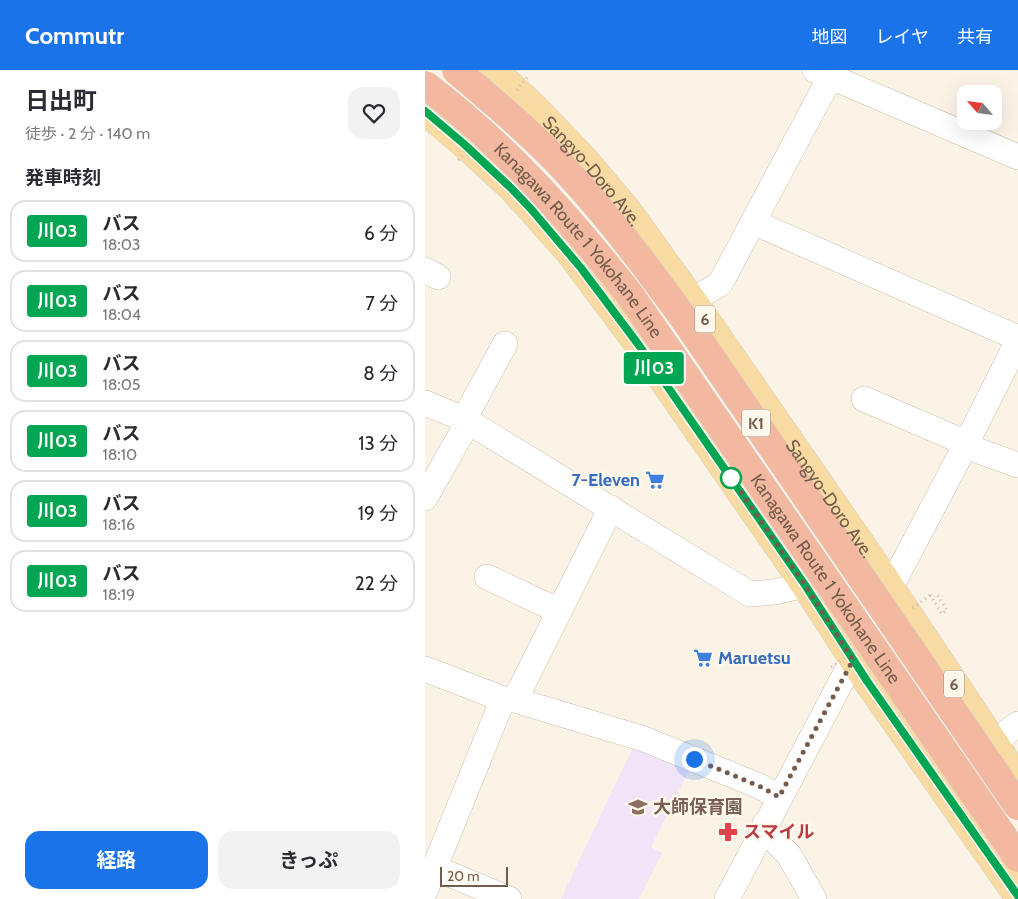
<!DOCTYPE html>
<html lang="ja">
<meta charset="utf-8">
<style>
:root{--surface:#fff;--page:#f2f2f3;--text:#2b2b33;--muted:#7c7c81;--line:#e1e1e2;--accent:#1a73e8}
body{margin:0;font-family:Cabin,"Noto Sans JP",sans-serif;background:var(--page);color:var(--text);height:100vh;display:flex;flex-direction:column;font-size:19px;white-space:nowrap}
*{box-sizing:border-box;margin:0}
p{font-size:16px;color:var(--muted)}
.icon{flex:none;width:28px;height:28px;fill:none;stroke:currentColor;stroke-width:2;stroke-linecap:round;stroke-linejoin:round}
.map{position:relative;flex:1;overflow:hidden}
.side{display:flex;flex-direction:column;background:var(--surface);width:425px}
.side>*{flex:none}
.badge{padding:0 10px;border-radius:4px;font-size:18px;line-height:32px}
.needle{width:32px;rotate:298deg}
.controls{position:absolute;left:532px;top:15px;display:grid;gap:10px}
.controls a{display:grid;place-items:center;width:45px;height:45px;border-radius:10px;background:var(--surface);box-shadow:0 5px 20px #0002;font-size:25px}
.scale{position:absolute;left:15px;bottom:12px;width:68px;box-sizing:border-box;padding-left:5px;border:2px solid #745c4c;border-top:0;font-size:14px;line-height:18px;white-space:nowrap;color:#745c4c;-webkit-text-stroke:4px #fef8ec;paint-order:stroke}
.you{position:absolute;width:25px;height:25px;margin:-12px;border:4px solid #fff;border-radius:50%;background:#1a73e8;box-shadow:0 0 0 8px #1a73e833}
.map>.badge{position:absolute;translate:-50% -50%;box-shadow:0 0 0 2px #fff}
h2{padding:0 25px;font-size:19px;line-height:45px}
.round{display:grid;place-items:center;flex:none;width:52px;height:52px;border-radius:15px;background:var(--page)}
.head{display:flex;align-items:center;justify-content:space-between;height:85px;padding:0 25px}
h1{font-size:24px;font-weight:700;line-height:38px}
.primary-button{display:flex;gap:10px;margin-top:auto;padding:10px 25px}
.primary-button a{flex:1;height:58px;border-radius:15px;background:var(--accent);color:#fff;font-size:20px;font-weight:700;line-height:58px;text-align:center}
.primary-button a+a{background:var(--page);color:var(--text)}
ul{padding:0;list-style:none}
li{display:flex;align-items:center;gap:15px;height:62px;margin:0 10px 8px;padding:0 15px;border:2px solid var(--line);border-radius:15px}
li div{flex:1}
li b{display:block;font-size:19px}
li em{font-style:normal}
li .badge{min-width:55px;font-weight:700;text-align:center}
header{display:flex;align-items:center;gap:30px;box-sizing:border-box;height:70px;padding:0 25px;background:var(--accent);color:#fff}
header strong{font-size:24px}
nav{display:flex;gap:28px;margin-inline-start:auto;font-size:18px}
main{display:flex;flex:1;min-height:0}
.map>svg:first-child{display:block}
</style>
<header>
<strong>Commutr</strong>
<nav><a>地図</a><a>レイヤ</a><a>共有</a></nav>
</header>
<main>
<section class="side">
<div class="head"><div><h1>日出町</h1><p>徒歩 · 2 分 · 140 m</p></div><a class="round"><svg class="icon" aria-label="heart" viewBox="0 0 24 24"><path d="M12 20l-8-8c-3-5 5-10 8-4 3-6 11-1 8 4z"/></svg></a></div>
<h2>発車時刻</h2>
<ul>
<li><span class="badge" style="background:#00a651;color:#fff">川03</span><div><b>バス</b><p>18:03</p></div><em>6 分</em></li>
<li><span class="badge" style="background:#00a651;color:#fff">川03</span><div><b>バス</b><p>18:04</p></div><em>7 分</em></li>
<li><span class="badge" style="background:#00a651;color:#fff">川03</span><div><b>バス</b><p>18:05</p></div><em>8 分</em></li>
<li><span class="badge" style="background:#00a651;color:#fff">川03</span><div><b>バス</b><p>18:10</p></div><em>13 分</em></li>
<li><span class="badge" style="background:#00a651;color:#fff">川03</span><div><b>バス</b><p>18:16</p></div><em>19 分</em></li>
<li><span class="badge" style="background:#00a651;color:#fff">川03</span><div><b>バス</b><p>18:19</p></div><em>22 分</em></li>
</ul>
<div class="primary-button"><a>経路</a><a>きっぷ</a></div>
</section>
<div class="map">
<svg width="593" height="829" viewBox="0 0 593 829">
<rect width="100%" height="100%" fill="#fbf4e6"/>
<!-- education -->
<polygon fill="#f1e3f8" points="211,671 266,697 226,777 237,783 214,829 136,829"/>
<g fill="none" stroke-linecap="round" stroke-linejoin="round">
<!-- minor casing -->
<g stroke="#cdbcad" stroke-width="26">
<g id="minor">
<polyline points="390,0 593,87"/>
<polyline points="328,152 593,268"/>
<polyline points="0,200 13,207"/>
<polyline points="267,230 295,214 409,0"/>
<polyline points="439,329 541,373"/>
<polyline points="0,333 39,349 325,524 349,522 380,515"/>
<polyline points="39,349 80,274"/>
<polyline points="540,376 593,395"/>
<polyline points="0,428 43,352"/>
<polyline points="62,507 134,541"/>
<polyline points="0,599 78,629 90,630 219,669 334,716 354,727"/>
<polyline points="90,630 186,438"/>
<polyline points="568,673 593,654"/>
<polyline points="340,754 351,772 364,785 389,829"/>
<polyline points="10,798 84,829"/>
<polyline points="0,821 78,629"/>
<polyline points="302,829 540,376 593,271"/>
</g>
</g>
<!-- major casing -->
<g stroke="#d8d1cd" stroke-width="29">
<g id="major">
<path id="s1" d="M 69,0 L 111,39 L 157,87 L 202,140 L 267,230 L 445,487 L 593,709"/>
<polyline points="0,41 39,74 86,117 106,139 145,183 213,274 380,515 442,611 593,826"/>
</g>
</g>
<!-- path -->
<polyline stroke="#d5b8a2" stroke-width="3" stroke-dasharray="1 4" stroke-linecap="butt" points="505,525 517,544 522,540 511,523"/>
<!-- minor -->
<use href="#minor" stroke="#fff" stroke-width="25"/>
<!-- major -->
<use href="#major" stroke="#f7dba2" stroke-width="28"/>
<!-- highway-bridge casing -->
<g stroke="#d8d1cd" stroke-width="29" stroke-linecap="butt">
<g id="highway-bridge">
<path d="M 31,0 C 71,34 112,68 147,107 C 189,153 226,203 263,254 L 593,736"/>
<path id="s2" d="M 0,15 C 81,76 142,146 205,225 L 593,788"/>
</g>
</g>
<!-- path-bridge -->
<g stroke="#d5b8a2" stroke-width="3" stroke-dasharray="1 4" stroke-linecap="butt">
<polyline points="92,20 104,5"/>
<polyline points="33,90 42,80"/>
<polyline points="488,538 505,525"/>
<polyline points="406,597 424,585"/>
</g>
<!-- highway-bridge -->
<use href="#highway-bridge" stroke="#f3b9a0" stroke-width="28"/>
</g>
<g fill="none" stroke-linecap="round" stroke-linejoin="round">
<!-- line casing -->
<g stroke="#fff" stroke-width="11">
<polyline id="line" points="0,41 39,74 86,118 106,139 156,198 213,274 380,515 442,611 593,826"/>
</g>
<!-- line -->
<use href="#line" stroke="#00a651" stroke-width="8"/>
<!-- walk -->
<polyline stroke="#745c4c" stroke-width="5" stroke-dasharray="0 9" points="269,689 334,716 354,727 428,590 380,515 302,402 306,408"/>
</g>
<!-- icons -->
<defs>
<g id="supermarket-bare" transform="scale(1.5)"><path d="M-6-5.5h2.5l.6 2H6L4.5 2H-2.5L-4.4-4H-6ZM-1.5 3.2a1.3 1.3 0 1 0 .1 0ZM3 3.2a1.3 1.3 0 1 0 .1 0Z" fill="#3f7fe0" stroke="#fef8ec" stroke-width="2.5" paint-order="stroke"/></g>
<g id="school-bare" transform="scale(1.5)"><path d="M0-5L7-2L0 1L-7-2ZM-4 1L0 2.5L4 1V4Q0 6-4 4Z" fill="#8d6e63" stroke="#fef8ec" stroke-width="2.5" paint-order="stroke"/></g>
<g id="pharmacy-bare" transform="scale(1.5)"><path d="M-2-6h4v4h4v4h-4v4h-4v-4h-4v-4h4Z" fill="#e0444e" stroke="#fef8ec" stroke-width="2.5" paint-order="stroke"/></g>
</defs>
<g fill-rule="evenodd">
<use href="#supermarket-bare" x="230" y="410"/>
<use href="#supermarket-bare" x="278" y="588"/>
<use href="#school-bare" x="213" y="737"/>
<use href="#pharmacy-bare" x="303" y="762"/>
</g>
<!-- markers -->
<circle fill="#fff" stroke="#00a651" stroke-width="2.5" cx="306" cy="408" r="10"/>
<g text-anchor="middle" stroke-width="5" stroke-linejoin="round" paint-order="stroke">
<!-- shield labels -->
<g fill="#fef8ec" stroke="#9d8b7c" stroke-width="1">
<rect x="270" y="235.5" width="20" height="27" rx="4"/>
<rect x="317" y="339.5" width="28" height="27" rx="4"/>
<rect x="519" y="600.5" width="20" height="27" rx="4"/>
</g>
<g font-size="16" font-weight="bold" fill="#745c4c">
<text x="280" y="255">6</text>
<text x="331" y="359">K1</text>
<text x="529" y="620">6</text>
</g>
<!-- street labels -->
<g font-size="18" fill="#745c4c" stroke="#fef8ec">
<text dy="6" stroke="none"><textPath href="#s1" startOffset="141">Sangyo-Doro Ave.</textPath></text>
<text dy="6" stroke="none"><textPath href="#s2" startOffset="219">Kanagawa Route 1 Yokohane Line</textPath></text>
<text dy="6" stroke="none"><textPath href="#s1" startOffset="546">Sangyo-Doro Ave.</textPath></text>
<text dy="6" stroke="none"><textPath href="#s2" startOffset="639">Kanagawa Route 1 Yokohane Line</textPath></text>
</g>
<!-- shop labels -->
<g font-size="18" font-weight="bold" fill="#366cbe" stroke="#fef8ec" text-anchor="end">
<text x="215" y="416">7-Eleven</text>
<text x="293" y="594" text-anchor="start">Maruetsu</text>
</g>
<!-- education labels -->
<g font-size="18" font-weight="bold" fill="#785e54" stroke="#fef8ec" text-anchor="start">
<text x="228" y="743">大師保育園</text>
</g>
<!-- health labels -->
<g font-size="18" font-weight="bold" fill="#be3a42" stroke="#fef8ec" text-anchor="start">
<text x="318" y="768">スマイル</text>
</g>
</g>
</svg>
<div class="controls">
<a><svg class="needle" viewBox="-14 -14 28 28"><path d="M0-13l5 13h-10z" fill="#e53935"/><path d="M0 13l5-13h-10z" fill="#7c7c81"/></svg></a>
</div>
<div class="scale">20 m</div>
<div class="you" style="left:269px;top:689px"></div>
<b class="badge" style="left:229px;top:298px;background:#00a651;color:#fff">川03</b>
</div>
</main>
